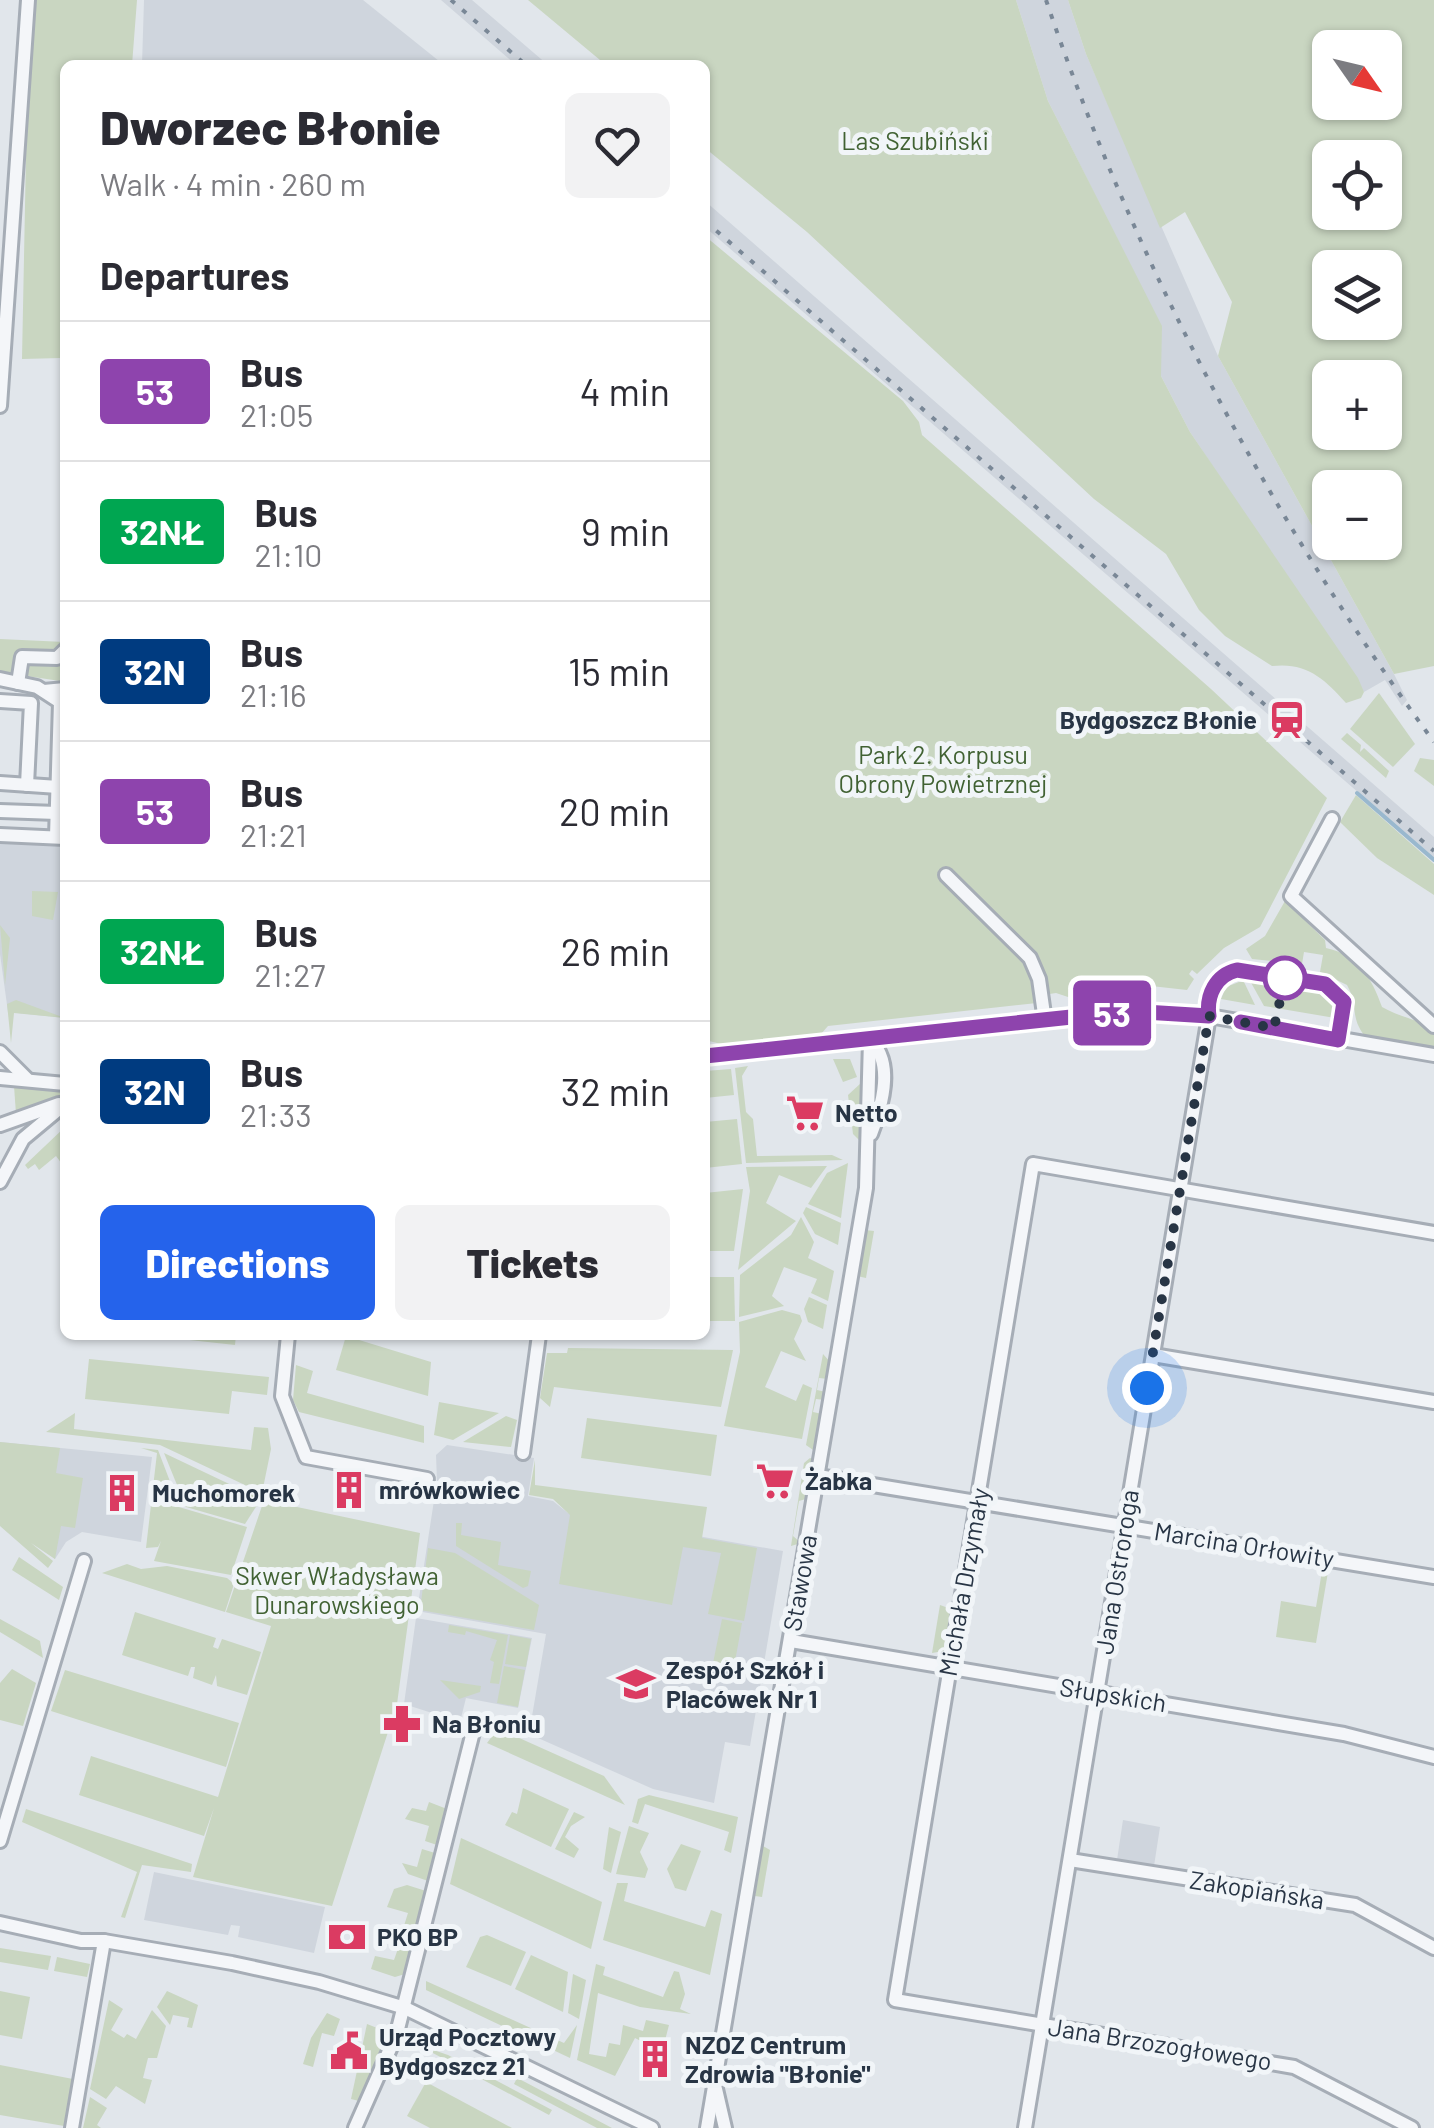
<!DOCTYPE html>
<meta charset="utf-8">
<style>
:root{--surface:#fff;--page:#f2f2f3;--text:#2b2b33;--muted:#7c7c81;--line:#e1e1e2;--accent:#2563eb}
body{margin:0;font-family:Barlow,sans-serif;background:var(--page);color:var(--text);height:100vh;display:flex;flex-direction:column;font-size:38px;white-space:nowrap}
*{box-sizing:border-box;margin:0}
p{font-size:32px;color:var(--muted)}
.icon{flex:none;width:55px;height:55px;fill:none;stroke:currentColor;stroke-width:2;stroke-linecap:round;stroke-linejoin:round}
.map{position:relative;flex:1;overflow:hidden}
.panel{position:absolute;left:60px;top:60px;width:650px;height:1280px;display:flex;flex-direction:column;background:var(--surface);border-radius:15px;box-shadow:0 2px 8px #0004}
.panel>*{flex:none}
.badge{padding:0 20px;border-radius:8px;font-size:35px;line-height:65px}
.needle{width:65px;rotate:124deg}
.buttons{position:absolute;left:1312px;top:30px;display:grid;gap:20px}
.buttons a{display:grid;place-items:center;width:90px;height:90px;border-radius:15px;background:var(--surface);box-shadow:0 2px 8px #0004;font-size:50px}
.you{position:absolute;width:50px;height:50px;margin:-25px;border:8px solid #fff;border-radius:50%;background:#1a73e8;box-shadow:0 0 0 15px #1a73e833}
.map>.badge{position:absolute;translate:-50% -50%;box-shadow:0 0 0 5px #fff}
h2{padding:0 40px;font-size:38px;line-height:90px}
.round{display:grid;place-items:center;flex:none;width:105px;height:105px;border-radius:15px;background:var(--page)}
.overview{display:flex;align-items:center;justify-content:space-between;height:170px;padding:0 40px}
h1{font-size:48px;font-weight:800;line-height:75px}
.cta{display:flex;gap:20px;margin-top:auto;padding:20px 40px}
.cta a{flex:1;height:115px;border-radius:15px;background:var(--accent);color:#fff;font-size:40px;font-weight:800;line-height:115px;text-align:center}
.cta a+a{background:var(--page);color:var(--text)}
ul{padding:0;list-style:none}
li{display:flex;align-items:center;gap:30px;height:140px;padding:0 40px;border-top:2px solid var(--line)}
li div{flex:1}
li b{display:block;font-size:38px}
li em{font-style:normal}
li .badge{min-width:110px;font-weight:700;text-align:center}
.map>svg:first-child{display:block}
</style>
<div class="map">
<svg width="1434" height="2128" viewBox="0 0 1434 2128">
<rect width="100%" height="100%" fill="#e1e6eb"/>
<!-- built -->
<g fill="#cfd5dd">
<polygon points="144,0 363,0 444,65 142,65"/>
<polygon points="441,0 472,0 548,65 516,65"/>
<polygon points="1016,0 1068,0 1086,54 1218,356 1394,674 1407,700 1402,706 1385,680 1364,692 1190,432 1161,376 1161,326 1048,101"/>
<polygon points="705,201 1434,837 1434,858 705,227"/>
<polygon points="0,842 65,845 65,1018 8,1012 0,954"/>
<polygon points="0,1442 152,1457 141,1542 82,1532 66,1542 55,1559 0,1518"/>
<polygon points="447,1445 534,1458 528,1496 553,1501 568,1513 783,1551 750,1746 725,1742 714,1803 653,1789 529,1734 546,1634 417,1611 437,1481 436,1455"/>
<polygon points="416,1618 532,1638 518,1708 466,1698 460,1722 404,1704"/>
<polygon points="1123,1820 1160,1827 1154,1866 1117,1860"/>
<polygon points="154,1872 325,1907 314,1953 238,1937 240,1926 231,1925 228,1935 144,1920"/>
</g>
<!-- green -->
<g fill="#c9d6c1" fill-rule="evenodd">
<polygon points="34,0 137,0 132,65 65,65 61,358 22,359 27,105"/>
<path d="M 528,0 L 1016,0 L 1048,101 L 1162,326 L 1161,376 L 1190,432 L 1358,678 L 1364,692 L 1361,698 L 1346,703 C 1324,678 1306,662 1272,666 L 1225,636 L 1199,610 L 1166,554 L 1094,499 L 807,232 L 705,148 L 705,65 L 606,65 Z"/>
<path d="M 1068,0 L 1434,0 L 1434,666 L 1394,674 L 1218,356 L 1232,302 L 1185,212 L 1160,228 L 1086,54 ZM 1330,48 L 1385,48 L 1385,102 L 1330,102 ZM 1330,158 L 1385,158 L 1385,212 L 1330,212 ZM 1330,268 L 1385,268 L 1385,322 L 1330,322 ZM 1330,378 L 1385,378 L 1385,432 L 1330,432 ZM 1330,488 L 1385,488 L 1385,542 L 1330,542 Z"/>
<polygon points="705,236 903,401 919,422 922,435 1211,689 1327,798 1260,927 1224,948 1197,974 1192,970 1189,974 1194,979 1187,990 1151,986 1150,990 1112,993 1123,983 1068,997 1056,993 1036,996 1037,1003 828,1026 821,1034 721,1044 705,1040"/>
<polygon points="0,639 65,642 65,696 61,695 60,681 0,672"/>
<polygon points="1379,693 1415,744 1393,767 1350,729"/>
<polygon points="1347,733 1361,745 1360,752 1364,748 1389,771 1386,778 1341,739"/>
<polygon points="1420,758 1434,760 1434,786 1414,771"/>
<polygon points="1356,795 1434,864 1434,895 1377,858 1340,822"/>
<polygon points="32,891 58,892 53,920 32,916"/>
<path d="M 1285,901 L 1325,940 L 1326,948 C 1358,955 1372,978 1382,1007 C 1399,1017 1419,1019 1434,1031 L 1434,1050 L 1367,1039 C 1348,1016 1360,1008 1347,985 L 1320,972 L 1323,955 L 1304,952 L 1302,964 L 1252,959 L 1246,949 L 1265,936 Z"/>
<polygon points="0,925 10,938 5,985"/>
<polygon points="1249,979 1329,995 1336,1005 1335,1018 1264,1006"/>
<polygon points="1239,982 1244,982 1255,1005 1221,999 1226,987"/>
<polygon points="16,1000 65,1018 14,1013 11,1043 7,1004"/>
<polygon points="833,1059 850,1059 857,1077 843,1082"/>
<polygon points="748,1066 742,1076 746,1112 753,1119 757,1156 832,1155 843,1160 746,1163 735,1068"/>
<polygon points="731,1069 734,1095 705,1098 705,1071"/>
<polygon points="861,1083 864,1083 860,1141 853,1134 848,1095"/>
<polygon points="14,1086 65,1091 65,1097 16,1114"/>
<polygon points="737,1119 742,1164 705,1168 705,1122"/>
<polygon points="65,1127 65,1168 56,1156 39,1170 35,1164 28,1169 25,1165"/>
<polygon points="848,1163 841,1218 808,1204 827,1173"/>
<polygon points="827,1166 811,1188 779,1175 766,1203 796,1221 738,1270 750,1191 746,1167"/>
<polygon points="743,1189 734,1251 705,1251 705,1193"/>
<polygon points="806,1207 841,1223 838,1245 815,1234 803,1213"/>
<polygon points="801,1217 814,1242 808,1258 834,1271 828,1301 811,1293 817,1279 784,1267 772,1296 784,1306 739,1317 740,1275 791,1235"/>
<polygon points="865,1230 874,1231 866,1278 857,1276"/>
<polygon points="705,1277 734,1277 735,1321 705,1321"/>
<polygon points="809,1297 827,1305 823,1329 808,1322 804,1309"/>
<polygon points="782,1310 800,1315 802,1321 794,1339 806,1361 781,1351 765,1387 796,1401 803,1384 812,1388 802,1439 724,1426 740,1352 739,1322"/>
<polygon points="144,1335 236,1335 235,1345"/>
<polygon points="346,1336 431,1362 428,1396 336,1370"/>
<polygon points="568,1348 733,1350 721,1407 554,1387 550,1407 540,1398 547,1353 567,1353"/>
<polygon points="823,1354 831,1363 828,1379 819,1378 817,1390 826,1392 825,1400 816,1399 813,1412 822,1414 816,1452 806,1445"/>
<polygon points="89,1359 269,1377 267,1395 232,1391 229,1414 85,1399"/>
<polygon points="296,1365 313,1371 307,1393 424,1426 424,1443 299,1412 293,1400"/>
<polygon points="439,1402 499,1413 453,1440 434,1435"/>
<polygon points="75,1413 74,1429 251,1450 254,1427 268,1428 271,1449 262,1493 160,1445 46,1432"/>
<polygon points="506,1416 517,1420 511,1447 463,1442"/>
<polygon points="587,1418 717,1435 711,1476 581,1458"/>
<polygon points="0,1442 60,1448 56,1473 83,1478 75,1528 61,1526 55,1559 31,1543 53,1561 48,1568 0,1526"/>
<polygon points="141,1448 158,1450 179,1505 172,1505 247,1527 231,1575 154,1561 161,1541 158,1547 146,1548 157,1453"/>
<polygon points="164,1453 261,1499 245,1524 186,1507"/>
<polygon points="810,1458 815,1460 809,1498 799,1501 793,1536 801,1543 791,1546 804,1463"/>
<polygon points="535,1460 535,1485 707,1507 702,1538 757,1548 744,1621 708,1614 721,1553 683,1547 672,1605 559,1584 570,1515 553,1499 529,1495"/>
<polygon points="264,1500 420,1533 397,1704 332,1906 193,1877 214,1808 204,1836 79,1795 91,1756 218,1797 271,1626 226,1612"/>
<polygon points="456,1523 462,1523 461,1535 501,1542 498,1565 531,1571 528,1586 523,1588 456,1546"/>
<polygon points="428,1548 455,1553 539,1605 534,1630 420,1610"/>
<polygon points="19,1557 63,1587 59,1600 12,1570"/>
<polygon points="127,1564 141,1569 167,1566 227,1578 234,1584 225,1612 102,1573"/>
<polygon points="1322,1571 1328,1572 1316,1643 1276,1637 1281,1601 1316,1607"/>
<polygon points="940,1605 951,1609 944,1651 932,1653"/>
<polygon points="135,1612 216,1638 213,1647 218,1649 222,1639 261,1652 247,1695 217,1686 216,1675 212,1685 193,1678 195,1667 191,1667 188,1676 122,1655"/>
<polygon points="0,1619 40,1641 43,1658 0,1632"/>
<polygon points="722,1619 742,1623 734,1667 713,1663"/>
<polygon points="449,1625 508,1635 499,1684 490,1683 494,1662 490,1660 497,1640 466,1631 465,1635 448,1632"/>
<polygon points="510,1635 531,1639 526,1667 505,1664"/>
<polygon points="504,1666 525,1670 518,1707 497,1703"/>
<polygon points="12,1669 36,1683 23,1726 0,1720 0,1683"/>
<polygon points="65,1670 239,1723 226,1767 51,1711"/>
<polygon points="440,1680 481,1686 480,1692 459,1699"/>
<polygon points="493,1735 517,1737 604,1776 625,1805 487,1743"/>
<polygon points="523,1788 569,1809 551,1847 505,1825 512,1812 517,1814"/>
<polygon points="649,1795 738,1817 731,1853 724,1850 729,1832 645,1804 638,1824 632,1822 638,1799"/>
<polygon points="429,1802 447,1809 437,1845 425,1841 429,1826 405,1819 412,1808 426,1811"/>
<polygon points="26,1809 192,1864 191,1872 142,1865 125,1918 121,1917 137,1872 22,1822"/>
<polygon points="574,1812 585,1817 571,1826 565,1837 579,1849 574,1858 555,1849"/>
<polygon points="629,1826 649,1833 640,1852 648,1869 645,1878 616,1874"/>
<polygon points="609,1827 621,1832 611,1873 603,1869"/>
<polygon points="461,1838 602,1902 591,1949 450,1884"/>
<polygon points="681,1844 701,1851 686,1891 675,1888 667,1869"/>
<polygon points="763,1846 770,1850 762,1897 755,1896"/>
<polygon points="422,1849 435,1853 428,1881 408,1874 402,1863 417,1867"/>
<polygon points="617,1883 628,1883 624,1901 705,1927 711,1910 722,1914 710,1975 603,1940"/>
<polygon points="407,1885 426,1891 416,1936 402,1932 408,1913 387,1907 394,1889"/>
<polygon points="487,1935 526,1952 511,1986 466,1967 480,1937"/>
<polygon points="401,1940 414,1944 405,1974 395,1977 371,1969 375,1956 394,1960"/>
<polygon points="0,1948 51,1956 48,1970 0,1962"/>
<polygon points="531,1955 568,1972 563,2012 515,1989"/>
<polygon points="57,1957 90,1964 87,1977 54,1971"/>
<polygon points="596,1964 605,1967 603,1975 663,1997 674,1971 679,1972 685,1994 680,2009 691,2014 640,2007 598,1993 589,2054 606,2057 609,2043 620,2045 623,2025 643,2031 646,2020 669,2025 662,2052 635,2038 615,2076 577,2060"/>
<polygon points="573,1974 586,1980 579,2019 568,2013"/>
<polygon points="426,1981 564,2043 577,2025 570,2058 426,1990"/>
<polygon points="0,1991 30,1997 22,2039 0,2035"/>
<polygon points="167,1991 198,2005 192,2028 187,2027 189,2018 173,2015 170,2025 157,2007"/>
<polygon points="109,2000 123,2009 111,2030 124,2038 127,2034 136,2039 152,2010 166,2026 157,2058 148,2058 143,2078 152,2080 145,2104 116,2086 106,2099 90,2089"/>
<polygon points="327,2013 340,2019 334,2036 322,2033 313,2067 303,2064 311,2038"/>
<polygon points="367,2024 385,2031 386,2036 359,2101 351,2099"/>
<polygon points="416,2044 448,2055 552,2110 549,2115"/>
<polygon points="0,2065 73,2079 64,2126 0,2115"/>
<polygon points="517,2078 525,2082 612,2128 597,2128 514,2084"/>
<polygon points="426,2082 512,2128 430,2128 407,2116"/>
<polygon points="90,2097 107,2108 97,2125 101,2128 83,2128"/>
</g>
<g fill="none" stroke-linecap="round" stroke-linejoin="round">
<!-- stream -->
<polyline stroke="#99b8ce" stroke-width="4" points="1357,793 1434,860"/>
<!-- minor casing -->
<g stroke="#a6adb6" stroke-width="18">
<g id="minor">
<polyline points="0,406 28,0"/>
<polyline points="0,679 37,687 60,702 56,837"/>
<polyline points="18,683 22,657 57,658 65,650"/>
<polyline points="44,691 65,689"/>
<polyline points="0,701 31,703 27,785"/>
<polyline points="0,783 58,787"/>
<polyline points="0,811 57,813"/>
<polyline points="1332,819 1291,896 1434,1026"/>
<polyline points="0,835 65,838"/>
<polyline points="946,875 1030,958 1039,979 1045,1021"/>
<path d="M 870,1040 C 895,1063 882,1106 871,1134"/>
<polyline points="0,1052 27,1079"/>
<polyline points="705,1057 1136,1011 1209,1016 1434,1055"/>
<polyline points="0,1078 65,1084"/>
<polyline points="0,1125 59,1104"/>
<polyline points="0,1182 23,1139 65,1104"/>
<polyline points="288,1335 282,1396 306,1457 427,1479"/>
<polyline points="1153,1355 1434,1402"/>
<polyline points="523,1453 539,1335"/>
<polyline points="818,1476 1434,1577"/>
<polyline points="791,1641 1344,1734 1434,1757"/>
<polyline points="0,1841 84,1561"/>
<polyline points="1070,1860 1355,1905 1434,1948"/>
<polyline points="0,1923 81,1941 104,1941 232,1963 319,1982 405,2008 652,2128"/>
<polyline points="716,2089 725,2128"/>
<polyline points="72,2128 104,1941"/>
<polyline points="355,2128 397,2033 474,1728"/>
<polyline points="707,2128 866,1188 870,1040"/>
<polyline points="1025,2128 1209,1016"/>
<polyline points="1412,2128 1294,2067 895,2000 1033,1164 1434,1233"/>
</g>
</g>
<!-- minor -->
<use href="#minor" stroke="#f4f6f9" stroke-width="12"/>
<!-- rail -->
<g stroke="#798796" stroke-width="4" stroke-dasharray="5 10" stroke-linecap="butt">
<polyline points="451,0 526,65"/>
<path d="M 1046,0 C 1135,264 1269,517 1434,742"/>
<polyline points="705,221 1434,851"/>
</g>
</g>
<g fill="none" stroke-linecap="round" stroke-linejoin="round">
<!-- line casing -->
<g stroke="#fff" stroke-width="22">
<path id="line" d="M 705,1056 L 1128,1011 L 1209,1016 C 1206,995 1216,975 1237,970 L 1325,984 L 1344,1002 L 1338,1040 L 1241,1022"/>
</g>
<!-- line -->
<use href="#line" stroke="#8e44ad" stroke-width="15"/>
<!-- walk -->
<polyline stroke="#283545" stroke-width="10" stroke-dasharray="0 18" points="1147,1388 1209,1016 1274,1028 1285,978"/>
</g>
<!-- icons -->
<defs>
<g id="station-bare" transform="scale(3)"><path d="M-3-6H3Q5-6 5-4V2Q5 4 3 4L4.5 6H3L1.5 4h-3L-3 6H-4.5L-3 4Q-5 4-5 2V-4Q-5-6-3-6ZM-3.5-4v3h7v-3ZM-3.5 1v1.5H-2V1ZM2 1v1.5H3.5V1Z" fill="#db3b62" stroke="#f1f5f8" stroke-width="2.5" paint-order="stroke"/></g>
<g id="supermarket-bare" transform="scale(3)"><path d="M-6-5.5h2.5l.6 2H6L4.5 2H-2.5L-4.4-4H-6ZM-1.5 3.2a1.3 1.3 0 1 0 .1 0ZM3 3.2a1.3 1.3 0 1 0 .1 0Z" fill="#db3b62" stroke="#f1f5f8" stroke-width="2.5" paint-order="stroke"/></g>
<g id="building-bare" transform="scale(3)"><path d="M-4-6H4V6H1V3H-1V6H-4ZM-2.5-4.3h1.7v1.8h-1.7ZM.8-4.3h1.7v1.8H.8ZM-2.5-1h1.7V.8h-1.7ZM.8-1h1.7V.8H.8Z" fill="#db3b62" stroke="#f1f5f8" stroke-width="2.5" paint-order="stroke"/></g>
<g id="school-bare" transform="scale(3)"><path d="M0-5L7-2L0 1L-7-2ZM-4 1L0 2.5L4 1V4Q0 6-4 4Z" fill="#db3b62" stroke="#f1f5f8" stroke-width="2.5" paint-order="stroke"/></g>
<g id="pharmacy-bare" transform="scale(3)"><path d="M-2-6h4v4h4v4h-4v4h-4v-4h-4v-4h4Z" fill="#db3b62" stroke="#f1f5f8" stroke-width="2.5" paint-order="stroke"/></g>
<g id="bank-bare" transform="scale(3)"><path d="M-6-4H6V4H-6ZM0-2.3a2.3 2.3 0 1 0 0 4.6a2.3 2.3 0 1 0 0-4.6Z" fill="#db3b62" stroke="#f1f5f8" stroke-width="2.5" paint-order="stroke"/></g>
<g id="civic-bare" transform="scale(3)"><path d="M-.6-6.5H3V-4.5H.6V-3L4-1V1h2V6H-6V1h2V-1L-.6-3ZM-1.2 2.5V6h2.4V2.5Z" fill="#db3b62" stroke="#f1f5f8" stroke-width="2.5" paint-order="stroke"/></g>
</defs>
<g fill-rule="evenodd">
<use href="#station-bare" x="1287" y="720"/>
<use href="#supermarket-bare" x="805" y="1113"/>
<use href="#supermarket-bare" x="775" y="1481"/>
<use href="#building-bare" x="349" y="1490"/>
<use href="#building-bare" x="122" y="1493"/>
<use href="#school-bare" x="636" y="1684"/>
<use href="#pharmacy-bare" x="402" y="1724"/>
<use href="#bank-bare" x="347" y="1937"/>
<use href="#civic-bare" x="349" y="2051"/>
<use href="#building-bare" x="655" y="2059"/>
</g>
<!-- markers -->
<circle fill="#fff" stroke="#8e44ad" stroke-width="5" cx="1285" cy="978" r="20"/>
<g text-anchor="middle" stroke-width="10" stroke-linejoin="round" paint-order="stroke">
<!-- park labels -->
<g font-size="25" fill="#416233" stroke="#f1f5f8">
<text x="915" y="150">Las Szubiński</text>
<text x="943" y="764">Park 2. Korpusu<tspan x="943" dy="29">Obrony Powietrznej</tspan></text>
<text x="337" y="1585">Skwer Władysława<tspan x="337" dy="29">Dunarowskiego</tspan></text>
</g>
<!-- poi labels -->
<g font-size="25" font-weight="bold" fill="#283545" stroke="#f1f5f8" text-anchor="start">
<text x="1257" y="729" text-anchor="end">Bydgoszcz Błonie</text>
<text x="835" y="1122">Netto</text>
<text x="805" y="1490">Żabka</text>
<text x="379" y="1499">mrówkowiec</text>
<text x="152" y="1502">Muchomorek</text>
<text x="666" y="1679">Zespół Szkół i<tspan x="666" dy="29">Placówek Nr 1</tspan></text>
<text x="432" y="1733">Na Błoniu</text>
<text x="377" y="1946">PKO BP</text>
<text x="379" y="2046">Urząd Pocztowy<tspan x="379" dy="29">Bydgoszcz 21</tspan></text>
<text x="685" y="2054">NZOZ Centrum<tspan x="685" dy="29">Zdrowia "Błonie"</tspan></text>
</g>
<!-- street labels -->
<g font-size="25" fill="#283545" stroke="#f1f5f8">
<text transform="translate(1244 1545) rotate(9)" y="9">Marcina Orłowity</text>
<text transform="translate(1117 1572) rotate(-81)" y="9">Jana Ostroroga</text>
<text transform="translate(964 1582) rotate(-80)" y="9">Michała Drzymały</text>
<text transform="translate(800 1583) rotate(-80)" y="9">Stawowa</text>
<text transform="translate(1113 1695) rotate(9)" y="9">Słupskich</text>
<text transform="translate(1257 1890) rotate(9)" y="9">Zakopiańska</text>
<text transform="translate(1160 2044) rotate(9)" y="9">Jana Brzozogłowego</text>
</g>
</g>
</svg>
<div class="buttons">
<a><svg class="needle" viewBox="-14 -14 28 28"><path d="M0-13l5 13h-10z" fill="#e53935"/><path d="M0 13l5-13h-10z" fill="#7c7c81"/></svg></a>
<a><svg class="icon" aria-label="locate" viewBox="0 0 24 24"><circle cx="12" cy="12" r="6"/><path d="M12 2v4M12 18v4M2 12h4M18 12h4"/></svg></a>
<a><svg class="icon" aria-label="layers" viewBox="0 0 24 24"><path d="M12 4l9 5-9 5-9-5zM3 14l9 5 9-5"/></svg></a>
<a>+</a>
<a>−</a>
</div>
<div class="you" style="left:1147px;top:1388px"></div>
<b class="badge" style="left:1112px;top:1013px;background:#8e44ad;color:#fff">53</b>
<section class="panel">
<div class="overview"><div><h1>Dworzec Błonie</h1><p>Walk · 4 min · 260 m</p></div><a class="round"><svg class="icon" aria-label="heart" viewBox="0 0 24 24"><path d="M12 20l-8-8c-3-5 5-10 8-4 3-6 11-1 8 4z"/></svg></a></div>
<h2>Departures</h2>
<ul>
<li><span class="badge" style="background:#8e44ad;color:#fff">53</span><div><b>Bus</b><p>21:05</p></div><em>4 min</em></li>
<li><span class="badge" style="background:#00a651;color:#fff">32NŁ</span><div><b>Bus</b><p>21:10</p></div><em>9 min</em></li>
<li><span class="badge" style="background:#003b80;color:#fff">32N</span><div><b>Bus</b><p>21:16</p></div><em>15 min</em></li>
<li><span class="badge" style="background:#8e44ad;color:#fff">53</span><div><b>Bus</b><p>21:21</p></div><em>20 min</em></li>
<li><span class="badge" style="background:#00a651;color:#fff">32NŁ</span><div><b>Bus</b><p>21:27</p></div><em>26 min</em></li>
<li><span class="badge" style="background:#003b80;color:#fff">32N</span><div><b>Bus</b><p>21:33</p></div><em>32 min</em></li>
</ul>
<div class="cta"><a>Directions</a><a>Tickets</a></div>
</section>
</div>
